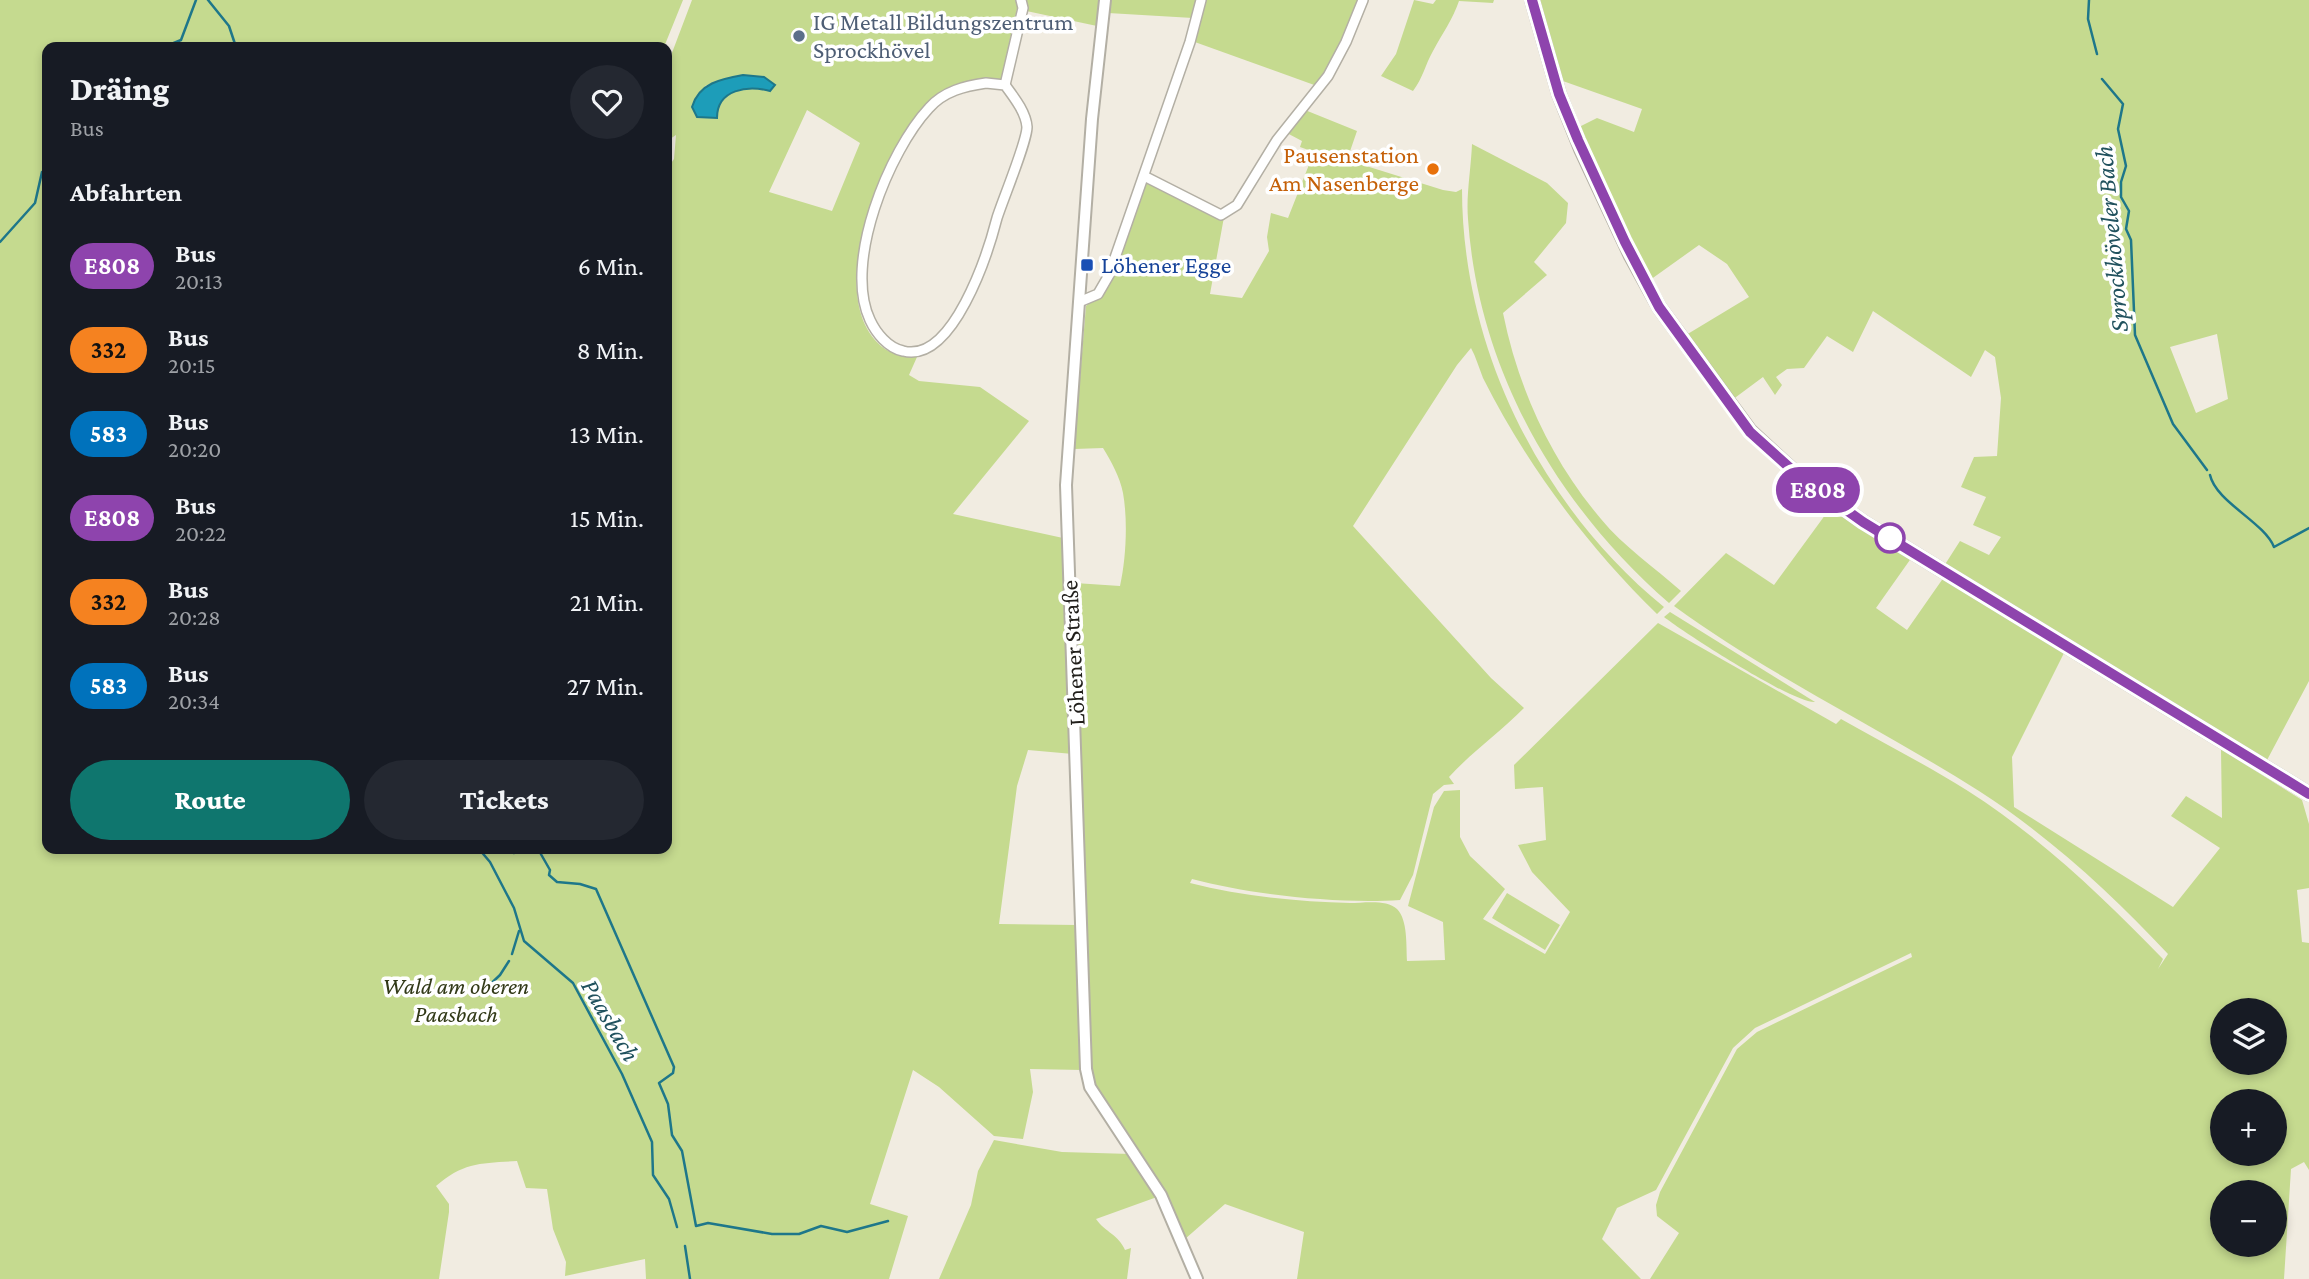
<!DOCTYPE html>
<html lang="de">
<meta charset="utf-8">
<style>
:root{--surface:#171b24;--page:#242831;--text:#f1f3f6;--muted:#9ea1a6;--accent:#0f766e}
body{margin:0;font-family:"Crimson Pro",serif;background:var(--page);color:var(--text);height:100vh;display:flex;flex-direction:column;font-size:26px;white-space:nowrap}
*{box-sizing:border-box;margin:0}
p{font-size:23px;color:var(--muted)}
.icon{flex:none;width:38px;height:38px;fill:none;stroke:currentColor;stroke-width:2;stroke-linecap:round;stroke-linejoin:round}
.map{position:relative;flex:1;overflow:hidden}
.side{position:absolute;left:42px;top:42px;width:630px;height:812px;display:flex;flex-direction:column;background:var(--surface);border-radius:14px;box-shadow:0 4px 10px #0003}
.side>*{flex:none}
.badge{padding:0 14px;border-radius:23px;font-size:24px;line-height:46px}
.fabs{position:absolute;left:2210px;top:998px;display:grid;gap:14px}
.fabs a{display:grid;place-items:center;width:77px;height:77px;border-radius:50%;background:var(--surface);box-shadow:0 4px 10px #0003;font-size:35px}
.map>.badge{position:absolute;translate:-50% -50%;box-shadow:0 0 0 4px #fff}
h2{padding:0 28px;font-size:26px;line-height:63px}
.round{display:grid;place-items:center;flex:none;width:74px;height:74px;border-radius:37px;background:var(--page)}
.summary{display:flex;align-items:center;justify-content:space-between;height:119px;padding:0 28px}
h1{font-size:33px;font-weight:800;line-height:52px}
.action{display:flex;gap:14px;margin-top:auto;padding:14px 28px}
.action a{flex:1;height:80px;border-radius:42px;background:var(--accent);color:#fff;font-size:28px;font-weight:800;line-height:80px;text-align:center}
.action a+a{background:var(--page);color:var(--text)}
ul{padding:0;list-style:none}
li{display:flex;align-items:center;gap:21px;height:84px;padding:0 28px}
li div{flex:1}
li b{display:block;font-size:26px}
li em{font-style:normal}
li .badge{min-width:77px;font-weight:700;text-align:center}
.map>svg:first-child{display:block}
</style>
<div class="map">
<svg width="2309" height="1279" viewBox="0 0 2309 1279">
<rect width="100%" height="100%" fill="#f1ece1"/>
<!-- green -->
<g fill="#c5da8f" fill-rule="evenodd">
<path d="M 0,0 L 683,0 L 664,47 L 47,47 L 47,849 L 667,849 L 667,169 L 674,159 L 676,135 L 667,141 L 667,66 L 692,0 L 1100,0 L 1097,26 L 1017,9 L 1001,79 C 978,80 954,82 935,98 C 886,142 817,299 885,349 C 894,355 907,355 917,357 L 909,375 L 919,381 L 980,387 L 1029,421 L 953,514 L 1063,538 L 1073,754 L 1028,750 L 1017,786 L 999,924 L 1077,925 L 1083,1070 L 1030,1069 L 1033,1092 L 1023,1139 L 994,1136 L 939,1087 L 913,1070 L 870,1204 L 908,1216 L 889,1279 L 646,1279 L 645,1259 L 565,1276 L 566,1262 L 553,1229 L 547,1189 L 526,1188 L 517,1161 C 482,1163 463,1162 436,1186 L 449,1204 L 449,1212 L 439,1279 L 0,1279 ZM 743,75 L 770,91 C 748,85 717,89 717,118 L 697,116 L 705,86 ZM 807,110 L 860,143 L 832,211 L 769,192 Z"/>
<polygon points="1110,0 1198,0 1193,18 1108,13"/>
<polygon points="1204,0 1361,0 1345,41 1317,86 1192,41"/>
<path d="M 1414,0 L 1433,4 L 1436,0 L 1494,0 L 1493,3 L 1459,1 C 1453,19 1442,34 1433,51 C 1425,65 1423,78 1413,91 L 1381,76 L 1396,54 Z"/>
<path d="M 1539,0 L 2309,0 L 2309,681 L 2266,762 L 1944,566 L 1960,541 L 1989,555 L 2001,537 L 1973,525 L 1986,497 L 1961,487 L 1974,457 L 1997,456 L 2001,398 L 1995,357 L 1985,350 L 1971,377 L 1873,311 L 1853,352 L 1827,336 L 1804,368 L 1787,369 L 1776,377 L 1782,385 L 1775,395 L 1763,377 L 1732,400 L 1686,335 L 1749,297 L 1727,264 L 1699,245 L 1650,280 L 1577,128 L 1597,118 L 1634,132 L 1642,109 L 1560,80 ZM 2217,334 L 2228,399 L 2196,413 L 2170,347 Z"/>
<path d="M 1305,110 L 1357,131 L 1347,160 L 1443,190 L 1456,192 L 1462,189 C 1462,348 1541,507 1664,607 L 1657,614 C 1588,547 1526,464 1483,378 C 1479,368 1476,357 1471,348 L 1457,365 L 1353,526 L 1491,678 L 1524,708 C 1499,733 1473,751 1449,777 L 1454,784 L 1444,785 L 1433,794 L 1413,875 L 1400,900 C 1338,904 1252,895 1192,879 L 1190,883 C 1241,896 1297,902 1350,903 C 1363,903 1387,899 1397,909 C 1408,920 1406,946 1407,961 L 1445,960 L 1443,922 L 1408,906 L 1434,807 L 1444,791 L 1460,790 L 1460,837 L 1470,856 L 1505,889 L 1483,919 L 1545,954 L 1570,912 L 1532,872 L 1518,845 L 1546,840 L 1543,787 L 1515,789 L 1514,765 L 1658,623 L 1836,724 L 1841,719 C 1883,743 1927,765 1968,791 C 2039,836 2104,898 2163,959 L 2158,969 L 2168,954 C 2112,894 2049,836 1979,791 C 1878,727 1770,676 1674,606 L 1726,553 L 1774,585 L 1831,507 L 1912,557 L 1876,608 L 1907,630 L 1944,577 L 2065,651 L 2012,757 L 2014,807 L 2173,907 L 2220,848 L 2171,816 L 2186,796 L 2222,818 L 2221,749 L 2302,800 L 2309,824 L 2309,888 L 2297,890 L 2302,942 L 2309,943 L 2309,1170 L 2304,1162 L 2291,1169 L 2284,1279 L 1650,1279 L 1679,1233 L 1657,1216 L 1656,1205 L 1660,1192 L 1737,1049 L 1757,1032 L 1912,957 L 1911,953 L 1755,1028 L 1733,1048 L 1656,1190 L 1617,1208 L 1602,1239 L 1641,1279 L 1297,1279 L 1304,1232 L 1225,1204 L 1185,1239 L 1158,1179 L 1095,1088 L 1089,1069 L 1075,583 L 1120,586 C 1126,559 1128,521 1123,493 C 1120,477 1111,461 1103,448 L 1074,449 L 1086,306 L 1103,292 L 1146,181 L 1224,217 L 1210,294 L 1242,298 L 1269,251 L 1267,237 L 1271,213 L 1288,218 L 1314,152 L 1300,147 L 1302,141 L 1285,132 ZM 2222,1010 L 2275,1010 L 2275,1062 L 2222,1062 ZM 2222,1101 L 2275,1101 L 2275,1153 L 2222,1153 ZM 2222,1192 L 2275,1192 L 2275,1244 L 2222,1244 Z"/>
<path d="M 1472,144 L 1547,183 L 1568,203 L 1566,223 L 1534,262 L 1547,275 L 1503,313 C 1518,388 1551,460 1601,519 C 1623,546 1655,568 1681,591 L 1669,603 C 1557,506 1478,369 1468,219 C 1466,195 1471,169 1472,144 Z"/>
<path d="M 1670,612 L 1815,702 C 1794,704 1686,634 1664,617 Z"/>
<polygon points="1507,893 1560,925 1545,950 1492,918"/>
<path d="M 994,1140 L 1062,1152 L 1131,1154 L 1157,1197 L 1096,1219 C 1105,1232 1119,1235 1125,1250 L 1131,1248 L 1127,1279 L 939,1279 L 971,1205 L 978,1171 Z"/>
</g>
<!-- water -->
<path fill="#1d9db9" stroke="#1e778a" stroke-width="2" d="M 743,75 L 764,77 L 775,85 L 770,91 C 748,85 717,89 717,118 L 697,117 L 692,107 C 699,83 721,79 743,75 Z"/>
<g fill="none" stroke-linecap="round" stroke-linejoin="round">
<!-- stream -->
<g stroke="#1e778a" stroke-width="2.5">
<polyline points="208,0 229,26 236,47"/>
<polyline points="2089,0 2088,19 2097,54"/>
<polyline points="164,47 181,40 196,0"/>
<polyline points="2102,79 2123,104 2118,129 2126,166 2121,182 2121,197 2129,211 2126,229 2131,240 2135,335 2173,424 2207,470"/>
<polyline points="0,242 35,203 42,172 47,169"/>
<path d="M 2210,475 C 2216,502 2264,522 2274,547 L 2309,528"/>
<polyline points="479,849 490,862 514,908 524,941 573,983 622,1074 652,1142 653,1175 669,1199 677,1227"/>
<polyline points="504,849 514,853 520,849"/>
<polyline points="538,849 550,870 549,875 557,882 580,884 596,889 674,1067 673,1073 659,1083 668,1104 672,1135 682,1151 696,1226 708,1223 772,1234 799,1234 821,1226 847,1232 888,1221"/>
<polyline points="512,954 519,931"/>
<polyline points="479,995 500,975 509,961"/>
<polyline points="685,1246 690,1279"/>
</g>
<!-- minor casing -->
<g stroke="#b3afa4" stroke-width="12">
<g id="minor">
<path d="M 986,83 L 1005,85 C 1013,96 1026,112 1027,127 C 1027,142 1003,199 997,218 C 988,253 953,364 903,351 C 888,348 876,333 870,320 C 843,263 889,151 929,108 C 944,91 965,86 986,83 Z"/>
<polyline points="1005,85 1023,8 1021,0"/>
<polyline points="1144,176 1221,215 1237,205 1277,140 1328,76 1346,42 1363,0"/>
<polyline points="1079,302 1098,294 1109,275 1190,42 1201,0"/>
</g>
</g>
<!-- tertiary casing -->
<g stroke="#b3afa4" stroke-width="14">
<polyline id="tertiary" points="1105,0 1092,119 1066,485 1086,1069 1090,1087 1161,1195 1197,1279"/>
</g>
<!-- secondary casing -->
<g stroke="#b3afa4" stroke-width="16">
<polyline id="secondary" points="1532,0 1559,94 1581,149 1631,256 1659,307 1750,431 1800,477 1863,522 2309,794"/>
</g>
<!-- minor -->
<use href="#minor" stroke="#fff" stroke-width="9"/>
<!-- tertiary -->
<use href="#tertiary" stroke="#fff" stroke-width="10"/>
<!-- secondary -->
<use href="#secondary" stroke="#fff" stroke-width="12"/>
</g>
<g fill="none" stroke-linecap="round" stroke-linejoin="round">
<!-- line casing -->
<g stroke="#fff" stroke-width="16">
<polyline id="line" points="1532,0 1559,94 1578,140 1625,242 1659,307 1750,432 1800,477 1863,522 2309,794"/>
</g>
<!-- line -->
<use href="#line" stroke="#8e44ad" stroke-width="10"/>
</g>
<!-- markers -->
<circle fill="#5c6f8a" stroke="#fff" stroke-width="2.5" cx="799" cy="36" r="7"/>
<circle fill="#e8710a" stroke="#fff" stroke-width="2.5" cx="1433" cy="169" r="7"/>
<rect fill="#1a4fb4" stroke="#fff" stroke-width="2.5" x="1080" y="258" width="14" height="14" rx="3.5"/>
<circle fill="#fff" stroke="#8e44ad" stroke-width="3.5" cx="1890" cy="538" r="14"/>
<g text-anchor="middle" stroke-width="7" stroke-linejoin="round" paint-order="stroke">
<!-- service labels -->
<g font-size="24" fill="#4e5e75" stroke="#fff" text-anchor="start">
<text x="813" y="30">IG Metall Bildungszentrum<tspan x="813" dy="28">Sprockhövel</tspan></text>
</g>
<!-- food labels -->
<g font-size="24" fill="#c56008" stroke="#fff" text-anchor="end">
<text x="1419" y="163">Pausenstation<tspan x="1419" dy="28">Am Nasenberge</tspan></text>
</g>
<!-- transit labels -->
<g font-size="24" fill="#164399" stroke="#fff" text-anchor="start">
<text x="1101" y="273">Löhener Egge</text>
</g>
<!-- street labels -->
<g font-size="24" fill="#211f1b" stroke="#fff">
<text transform="translate(1073 653) rotate(-93)" y="8">Löhener Straße</text>
</g>
<!-- park labels -->
<g font-size="24" font-style="italic" fill="#313917" stroke="#fff">
<text x="456" y="994">Wald am oberen<tspan x="456" dy="28">Paasbach</tspan></text>
</g>
<!-- water labels -->
<g font-size="26" font-style="italic" fill="#21525e" stroke="#fff">
<text transform="translate(2111 239) rotate(-95)" y="9">Sprockhöveler Bach</text>
<text transform="translate(611 1020) rotate(60)" y="9">Paasbach</text>
</g>
</g>
</svg>
<div class="fabs">
<a><svg class="icon" aria-label="layers" viewBox="0 0 24 24"><path d="M12 4l9 5-9 5-9-5zM3 14l9 5 9-5"/></svg></a>
<a>+</a>
<a>−</a>
</div>
<b class="badge" style="left:1818px;top:490px;background:#8e44ad;color:#fff">E808</b>
<section class="side">
<div class="summary"><div><h1>Dräing</h1><p>Bus</p></div><a class="round"><svg class="icon" aria-label="heart" viewBox="0 0 24 24"><path d="M12 20l-8-8c-3-5 5-10 8-4 3-6 11-1 8 4z"/></svg></a></div>
<h2>Abfahrten</h2>
<ul>
<li><span class="badge" style="background:#8e44ad;color:#fff">E808</span><div><b>Bus</b><p>20:13</p></div><em>6 Min.</em></li>
<li><span class="badge" style="background:#f58220;color:#111">332</span><div><b>Bus</b><p>20:15</p></div><em>8 Min.</em></li>
<li><span class="badge" style="background:#0072bc;color:#fff">583</span><div><b>Bus</b><p>20:20</p></div><em>13 Min.</em></li>
<li><span class="badge" style="background:#8e44ad;color:#fff">E808</span><div><b>Bus</b><p>20:22</p></div><em>15 Min.</em></li>
<li><span class="badge" style="background:#f58220;color:#111">332</span><div><b>Bus</b><p>20:28</p></div><em>21 Min.</em></li>
<li><span class="badge" style="background:#0072bc;color:#fff">583</span><div><b>Bus</b><p>20:34</p></div><em>27 Min.</em></li>
</ul>
<div class="action"><a>Route</a><a>Tickets</a></div>
</section>
</div>
